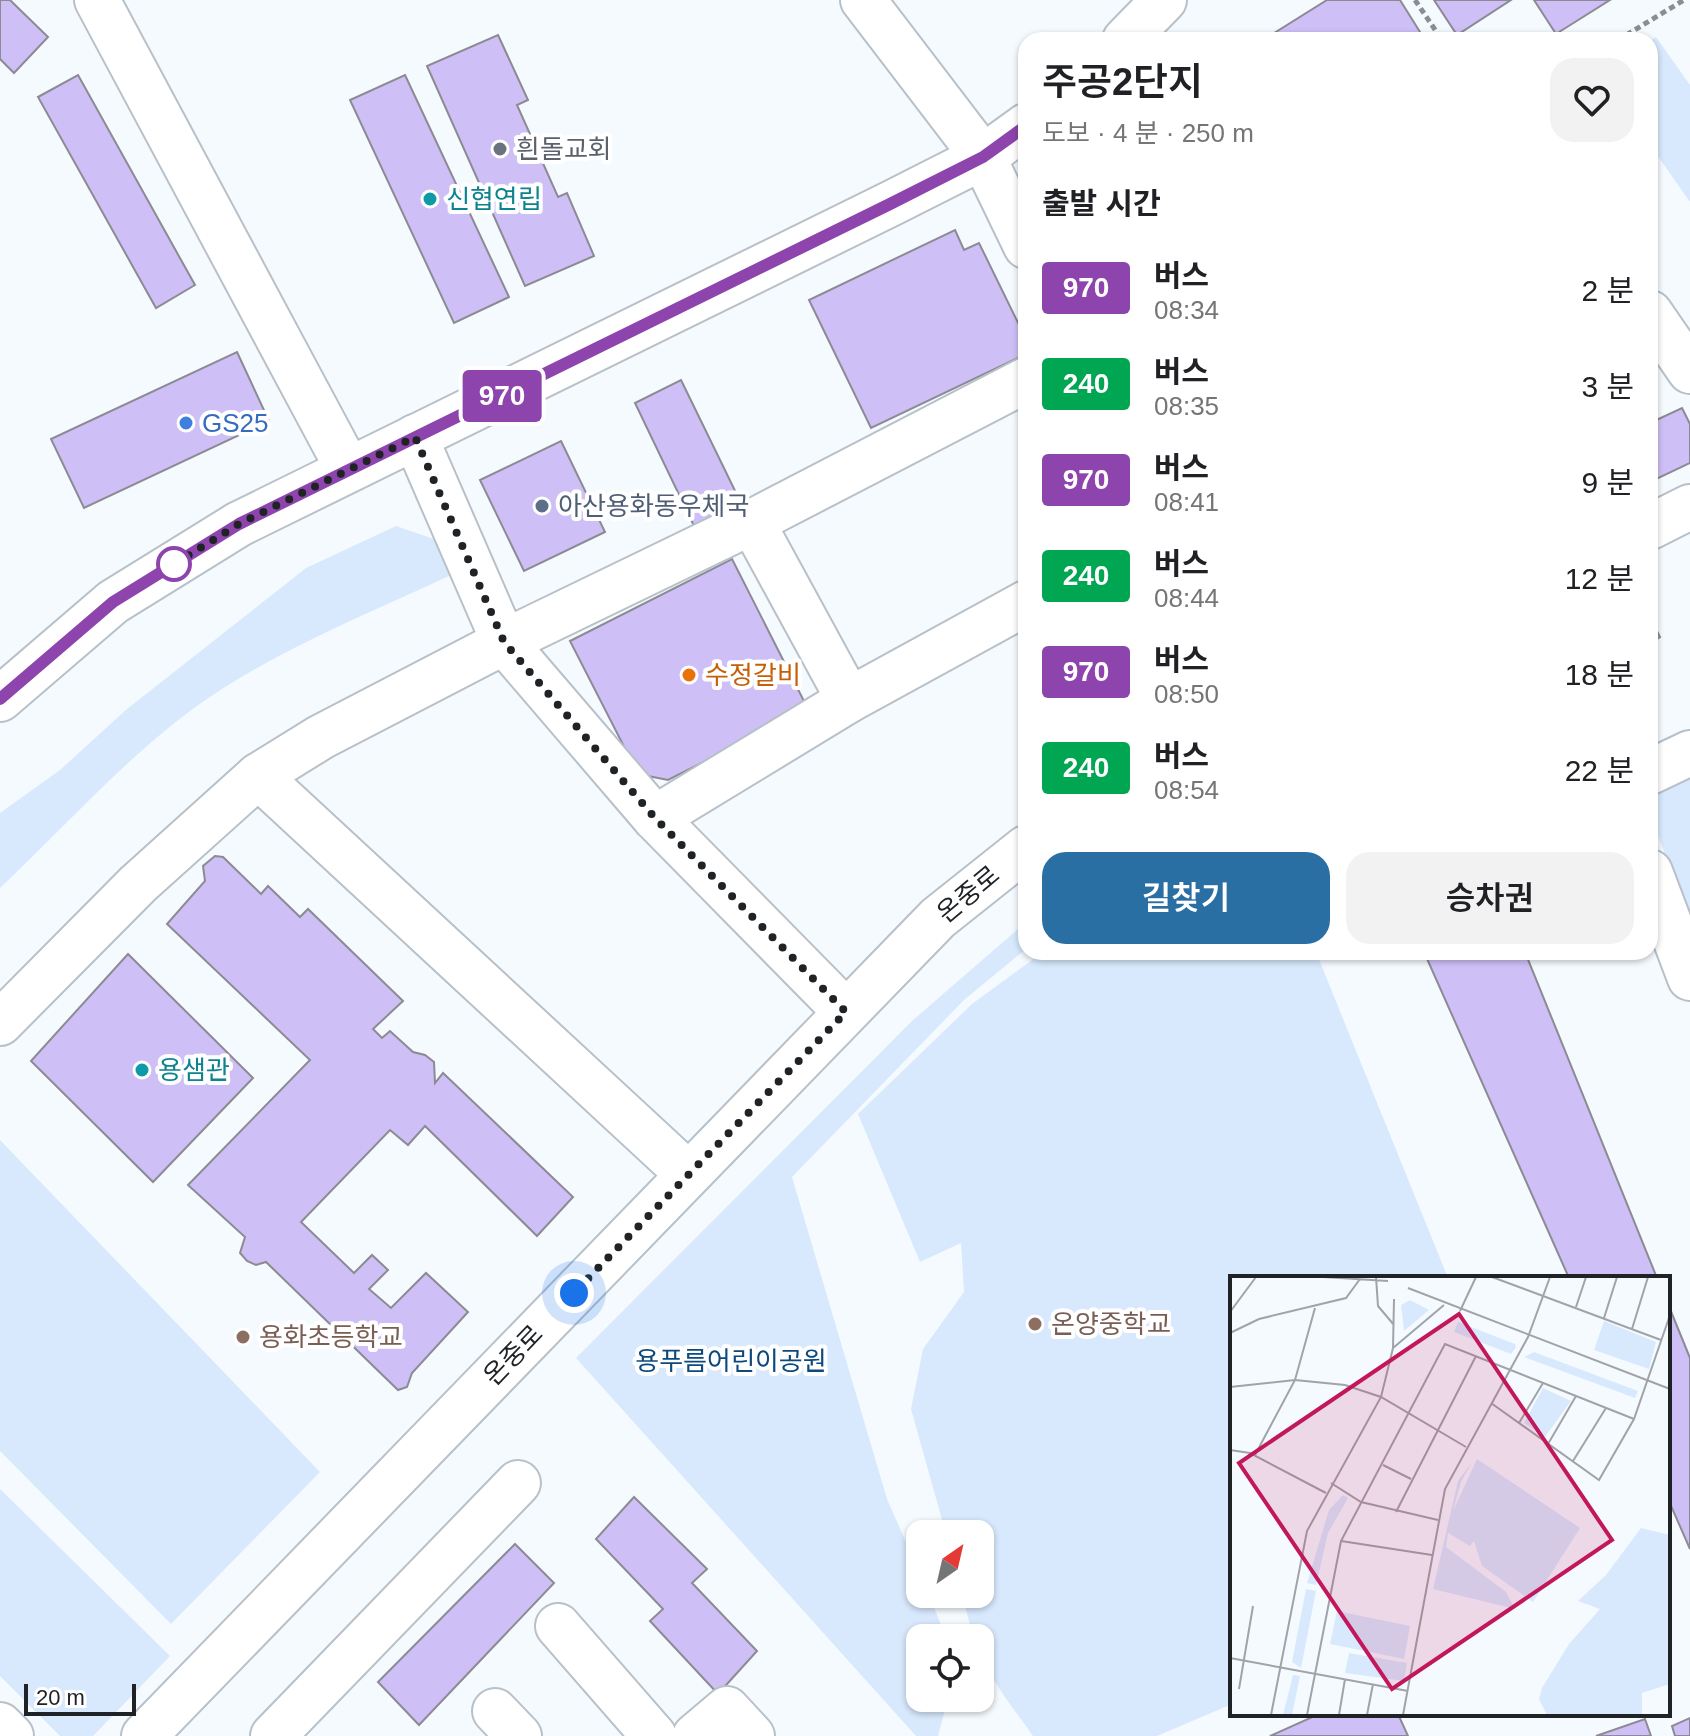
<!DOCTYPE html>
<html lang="ko">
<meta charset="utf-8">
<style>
:root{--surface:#fff;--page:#f2f2f2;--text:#202124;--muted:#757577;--accent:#296fa3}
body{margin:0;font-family:Arial,"Noto Sans KR",sans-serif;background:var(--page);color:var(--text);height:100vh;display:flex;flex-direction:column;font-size:30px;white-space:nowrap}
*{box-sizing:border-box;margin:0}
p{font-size:26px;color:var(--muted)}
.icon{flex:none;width:44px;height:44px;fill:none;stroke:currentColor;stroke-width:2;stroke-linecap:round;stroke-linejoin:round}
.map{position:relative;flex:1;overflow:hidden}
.drawer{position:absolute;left:1018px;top:32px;width:640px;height:928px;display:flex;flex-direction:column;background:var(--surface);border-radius:24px;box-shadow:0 2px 6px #0004}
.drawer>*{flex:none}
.badge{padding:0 16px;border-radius:6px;font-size:28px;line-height:52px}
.needle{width:52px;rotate:34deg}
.controls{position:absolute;left:906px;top:1520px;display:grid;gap:16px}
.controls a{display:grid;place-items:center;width:88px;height:88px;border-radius:16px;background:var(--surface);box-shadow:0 2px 6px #0004;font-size:40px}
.scale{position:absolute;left:24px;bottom:20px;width:112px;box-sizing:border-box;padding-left:8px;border:4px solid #202326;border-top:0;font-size:22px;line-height:28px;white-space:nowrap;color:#202326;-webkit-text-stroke:6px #fff;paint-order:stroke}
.you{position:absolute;width:40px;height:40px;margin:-20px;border:6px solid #fff;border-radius:50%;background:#1a73e8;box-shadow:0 0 0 12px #1a73e833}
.map>.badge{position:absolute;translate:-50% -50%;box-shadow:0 0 0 4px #fff}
h2{padding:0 24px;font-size:30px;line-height:72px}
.round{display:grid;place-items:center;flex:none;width:84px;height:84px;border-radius:24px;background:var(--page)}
.head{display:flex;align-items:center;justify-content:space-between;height:136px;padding:0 24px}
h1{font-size:38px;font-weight:600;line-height:60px}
.action{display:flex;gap:16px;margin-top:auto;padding:16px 24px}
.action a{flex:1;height:92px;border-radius:24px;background:var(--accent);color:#fff;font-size:32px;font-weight:600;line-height:92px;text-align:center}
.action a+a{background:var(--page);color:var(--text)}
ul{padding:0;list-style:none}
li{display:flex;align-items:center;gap:24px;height:96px;padding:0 24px}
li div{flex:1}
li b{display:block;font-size:30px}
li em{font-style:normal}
li .badge{min-width:88px;font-weight:700;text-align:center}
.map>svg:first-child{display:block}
</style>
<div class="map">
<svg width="1690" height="1736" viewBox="0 0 1690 1736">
<rect width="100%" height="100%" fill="#f5faff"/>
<!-- green -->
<g fill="#d8e9fd">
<polygon points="1656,37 1690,85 1690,202 1650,145 1650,41"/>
<path d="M 396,526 L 434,539 L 451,575 C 374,611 294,643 222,689 C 140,741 71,821 0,888 L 0,813 L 60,770 L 127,709 L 306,568 Z"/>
<path d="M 1690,772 L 1690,919 L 1650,815 C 1650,787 1666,783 1690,772 Z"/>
<polygon points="1026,922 1026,949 964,1000 792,1177 887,1499 920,1574 920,1594 929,1594 946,1638 920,1638 920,1698 948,1699 938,1736 916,1736 576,1358 912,1021"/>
<path d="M 1043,952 L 1316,952 L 1448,1278 L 1232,1278 L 1232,1704 L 1157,1736 L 1033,1736 C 1015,1709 980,1671 980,1638 L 973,1637 L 962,1594 L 980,1594 L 980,1534 L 946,1534 L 911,1409 L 923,1349 L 964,1292 L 961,1243 L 920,1262 L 858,1114 L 972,1004 Z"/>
<polygon points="0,1140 320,1472 171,1624 0,1451"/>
<polygon points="0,1489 170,1656 93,1736 60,1736 0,1676"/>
</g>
<!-- building -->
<g fill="#cec0f6" stroke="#8c8a93" stroke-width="2">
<polygon points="0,0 10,0 48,37 14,73 0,59"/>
<polygon points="1327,0 1400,0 1425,40 1263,40"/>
<polygon points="1434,0 1511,0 1457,35"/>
<polygon points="1534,0 1610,0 1556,34"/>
<polygon points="498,35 528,100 517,105 558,197 567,193 594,256 525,286 427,66"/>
<polygon points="78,75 195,285 156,308 38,97"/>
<polygon points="405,75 509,297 454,323 350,100"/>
<polygon points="955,230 964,250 979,243 1026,339 1021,344 1026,354 871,428 809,300"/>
<polygon points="237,352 269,421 84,508 51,439"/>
<polygon points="681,380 742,505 695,528 635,403"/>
<polygon points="1682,408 1690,424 1690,463 1650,482 1650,423"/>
<polygon points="561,441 605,532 524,571 480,480"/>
<polygon points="732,559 808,709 668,780 638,774 570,641"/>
<polygon points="1650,617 1660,637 1650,643"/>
<polygon points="215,856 223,857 261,894 268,886 300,917 308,909 403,1001 373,1029 382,1038 390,1031 413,1052 425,1055 434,1062 435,1083 443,1073 573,1197 537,1236 425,1126 408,1145 390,1130 301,1222 354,1273 372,1255 388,1270 369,1289 391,1308 426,1273 468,1312 412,1373 407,1387 398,1390 266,1262 256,1265 247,1261 240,1253 245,1237 188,1185 310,1060 167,924 205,881 203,866"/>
<polygon points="1424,952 1525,952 1657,1278 1569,1278"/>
<polygon points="128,954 253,1078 153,1182 31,1061"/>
<polygon points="1668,1304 1690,1358 1690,1549 1668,1499"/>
<polygon points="634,1497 707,1569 692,1583 757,1651 718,1694 650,1621 663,1609 596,1539"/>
<polygon points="515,1544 554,1583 419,1725 378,1682"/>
<polygon points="1319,1714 1398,1714 1408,1736 1270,1736"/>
<polygon points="1690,1718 1690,1736 1675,1736 1672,1726"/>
<polygon points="1645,1719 1651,1736 1596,1736"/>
</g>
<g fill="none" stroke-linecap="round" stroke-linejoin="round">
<!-- minor casing -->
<g stroke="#b8c0c8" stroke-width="48">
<g id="minor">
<polyline points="97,0 348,469"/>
<polyline points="863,0 983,157 1026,246"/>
<polyline points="1650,313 1690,371"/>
<polyline points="415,437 504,642 655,818 846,1012"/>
<polyline points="752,522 849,700"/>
<polyline points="1650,527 1690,507"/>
<polyline points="1650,772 1690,753"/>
<polyline points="258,776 688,1174"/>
<polyline points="655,818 849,700 1026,603"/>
<polyline points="1650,872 1690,978"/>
<polyline points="0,1023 138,884 258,776 321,737 504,642 752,522 1026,380"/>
<polyline points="558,1626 654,1736"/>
<polyline points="495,1711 519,1736"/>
<polyline points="0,1725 11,1736"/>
<polyline points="144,1736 938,918 1026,848"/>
<polyline points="273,1736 518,1483"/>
<polyline points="695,1736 727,1709 752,1736"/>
</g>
</g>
<!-- major casing -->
<g stroke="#b8c0c8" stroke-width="48">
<g id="major">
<polyline points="1125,40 1164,0"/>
<polyline points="0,699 113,602 239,524 890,204 983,157 1026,126"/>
</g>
</g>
<!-- path -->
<g stroke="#8a8e92" stroke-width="5" stroke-dasharray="6 4" stroke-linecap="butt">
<polyline points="1415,0 1442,40"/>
<polyline points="1618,40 1684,0"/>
</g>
<!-- minor -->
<use href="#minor" stroke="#fff" stroke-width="44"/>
<!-- major -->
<use href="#major" stroke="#fff" stroke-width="44"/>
</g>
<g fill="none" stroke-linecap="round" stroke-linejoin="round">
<!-- line casing -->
<g stroke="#fff" stroke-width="18">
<polyline id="line" points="0,699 113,602 239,524 890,204 983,157 1026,126"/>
</g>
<!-- line -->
<use href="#line" stroke="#8e44ad" stroke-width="12"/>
<!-- walk -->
<polyline stroke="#202326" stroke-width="8" stroke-dasharray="0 14.4" points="174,564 163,571 239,524 415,437 504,642 655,818 846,1012 574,1293"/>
</g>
<!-- markers -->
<circle fill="#6b7280" stroke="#fff" stroke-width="3" cx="500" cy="149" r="8"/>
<g fill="#0f9aa8" stroke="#fff" stroke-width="3">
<circle cx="430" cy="199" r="8"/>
<circle cx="142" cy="1070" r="8"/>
</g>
<circle fill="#3f7fe0" stroke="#fff" stroke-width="3" cx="186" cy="423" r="8"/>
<circle fill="#5c6f8a" stroke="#fff" stroke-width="3" cx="542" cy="506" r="8"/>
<circle fill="#fff" stroke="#8e44ad" stroke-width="4" cx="174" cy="564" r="16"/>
<circle fill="#e8710a" stroke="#fff" stroke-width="3" cx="689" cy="675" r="8"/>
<g fill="#8d6e63" stroke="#fff" stroke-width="3">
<circle cx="1035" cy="1324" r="8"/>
<circle cx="243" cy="1337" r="8"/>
</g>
<g text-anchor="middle" stroke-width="8" stroke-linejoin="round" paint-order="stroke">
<!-- worship labels -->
<g font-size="26" fill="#5b616d" stroke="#fff" text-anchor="start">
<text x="516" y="158">흰돌교회</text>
</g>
<!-- culture labels -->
<g font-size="26" fill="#0d838f" stroke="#fff" text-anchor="start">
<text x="446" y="208">신협연립</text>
<text x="158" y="1079">용샘관</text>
</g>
<!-- shop labels -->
<g font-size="26" fill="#366cbe" stroke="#fff" text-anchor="start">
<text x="202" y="432">GS25</text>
</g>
<!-- service labels -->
<g font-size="26" fill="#4e5e75" stroke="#fff" text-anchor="start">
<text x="558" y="515">아산용화동우체국</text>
</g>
<!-- food labels -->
<g font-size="26" fill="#c56008" stroke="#fff" text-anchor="start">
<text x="705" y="684">수정갈비</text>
</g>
<!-- street labels -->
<g font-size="26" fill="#202326" stroke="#fff">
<text transform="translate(968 894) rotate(-40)" y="9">온중로</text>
<text transform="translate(513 1355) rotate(-46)" y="9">온중로</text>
</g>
<!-- education labels -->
<g font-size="26" fill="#785e54" stroke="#fff" text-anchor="start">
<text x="1051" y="1333">온양중학교</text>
<text x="259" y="1346">용화초등학교</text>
</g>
<!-- park labels -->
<g font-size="26" fill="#0b497e" stroke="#fff">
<text x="731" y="1370">용푸름어린이공원</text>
</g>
</g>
<!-- overview -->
<g transform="translate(1230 1276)">
<rect width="440" height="440" fill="#f5faff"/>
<path d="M 180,24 L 199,34 L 174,55 L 171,29 ZM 374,45 L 426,66 L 419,93 L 364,74 ZM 228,46 L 285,68 L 286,71 L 281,78 L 224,56 ZM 304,76 L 408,115 L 405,122 L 294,81 ZM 313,112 L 341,125 L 315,161 L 294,147 ZM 247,183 L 350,252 L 303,326 L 252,290 L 244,265 L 240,270 L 218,257 L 216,271 L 276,316 L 285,333 L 203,313 L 228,205 L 242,186 L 231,206 L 223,235 ZM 113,219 L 118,222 L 98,257 L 86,309 L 77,307 L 99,234 ZM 411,252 L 440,259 L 440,408 L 412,417 L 412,439 L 317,439 L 309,423 L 312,412 L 339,368 L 370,333 L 348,325 L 376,299 ZM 76,313 L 86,315 L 71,392 L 62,386 ZM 107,335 L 180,350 L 174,383 L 100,368 ZM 119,377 L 177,387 L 174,405 L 115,397 ZM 63,399 L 70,400 L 62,439 L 53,439 Z" fill="#d8e9fd"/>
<path fill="none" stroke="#a0a4a8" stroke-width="2" d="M 93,1 L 158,5M 146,1 L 148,30 L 164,49M 262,1 L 431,64M 178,12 L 440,113M 346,31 L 356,1M 230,35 L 246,1M 0,36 L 26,1M 374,42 L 387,1M 402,53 L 418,1M 0,57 L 29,43 L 116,22 L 130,3M 163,72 L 214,29M 0,111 L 65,104 L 115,109 L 151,121 L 236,171M 261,127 L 369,204 L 404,143 L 440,39M 289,147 L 313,107M 318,168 L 346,120M 0,174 L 20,177 L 96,217M 25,179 L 65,104 L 85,32M 343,185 L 376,132M 153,189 L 181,203M 101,207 L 131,226 L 208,244M 166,236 L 246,80M 111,265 L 202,279M 0,382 L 178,415M 9,413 L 23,330M 41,439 L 77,255 L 151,121 L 163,72 L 164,23M 77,439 L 111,265 L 215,68 L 404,143M 109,439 L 115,403M 137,439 L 143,408M 173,439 L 215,213 L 298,61 L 320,1"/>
<path fill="#c2185b" fill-opacity="0.15" stroke="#c2185b" stroke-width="4" d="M 229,38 L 382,264 L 162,413 L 9,187 Z"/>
<rect width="440" height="440" fill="none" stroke="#202326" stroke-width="4"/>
</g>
</svg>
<div class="controls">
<a><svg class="needle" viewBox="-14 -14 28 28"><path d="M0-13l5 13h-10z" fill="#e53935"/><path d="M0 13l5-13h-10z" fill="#757577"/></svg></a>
<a><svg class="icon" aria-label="locate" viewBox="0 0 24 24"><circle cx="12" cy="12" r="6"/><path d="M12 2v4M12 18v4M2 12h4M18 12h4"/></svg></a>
</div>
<div class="scale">20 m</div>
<div class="you" style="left:574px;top:1293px"></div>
<b class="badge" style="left:502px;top:396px;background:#8e44ad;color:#fff">970</b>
<section class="drawer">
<div class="head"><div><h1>주공2단지</h1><p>도보 · 4 분 · 250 m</p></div><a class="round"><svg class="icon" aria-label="heart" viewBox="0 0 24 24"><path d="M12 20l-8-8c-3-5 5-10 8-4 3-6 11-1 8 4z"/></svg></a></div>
<h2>출발 시간</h2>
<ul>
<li><span class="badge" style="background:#8e44ad;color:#fff">970</span><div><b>버스</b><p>08:34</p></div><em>2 분</em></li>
<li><span class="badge" style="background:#00a651;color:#fff">240</span><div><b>버스</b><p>08:35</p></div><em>3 분</em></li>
<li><span class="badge" style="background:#8e44ad;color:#fff">970</span><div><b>버스</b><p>08:41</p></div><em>9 분</em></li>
<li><span class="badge" style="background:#00a651;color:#fff">240</span><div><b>버스</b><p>08:44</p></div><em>12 분</em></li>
<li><span class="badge" style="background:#8e44ad;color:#fff">970</span><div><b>버스</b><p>08:50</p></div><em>18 분</em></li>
<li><span class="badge" style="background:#00a651;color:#fff">240</span><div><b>버스</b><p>08:54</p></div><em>22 분</em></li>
</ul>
<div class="action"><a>길찾기</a><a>승차권</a></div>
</section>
</div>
